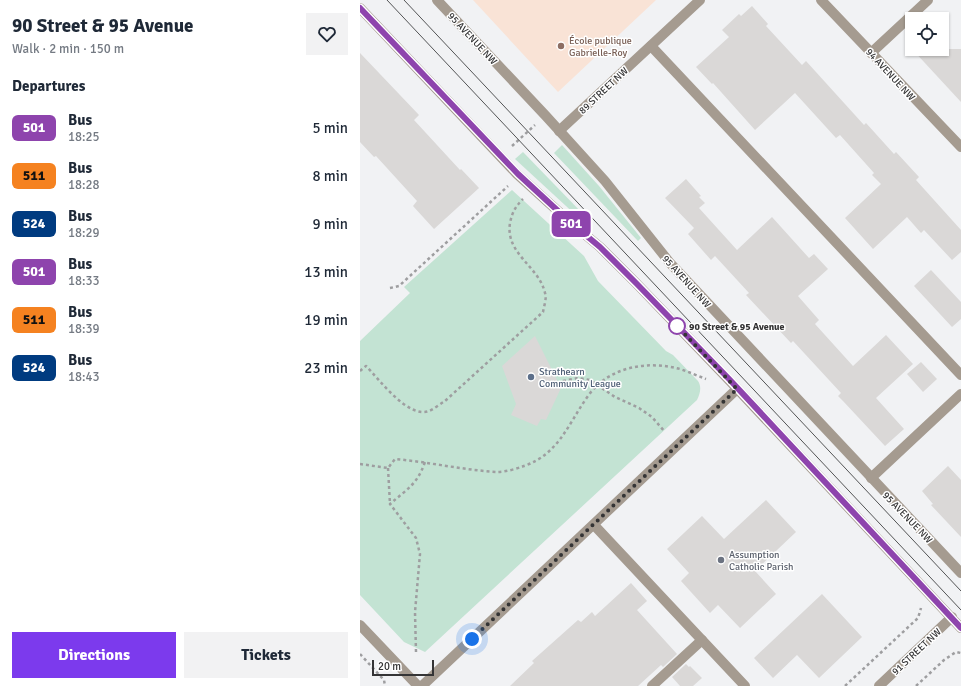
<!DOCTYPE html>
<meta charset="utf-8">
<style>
:root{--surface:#fff;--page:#f2f2f3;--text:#1f2937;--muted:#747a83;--accent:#7c3aed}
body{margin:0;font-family:Signika,sans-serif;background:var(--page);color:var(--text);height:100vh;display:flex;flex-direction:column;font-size:15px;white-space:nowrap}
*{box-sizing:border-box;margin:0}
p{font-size:13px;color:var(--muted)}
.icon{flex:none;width:22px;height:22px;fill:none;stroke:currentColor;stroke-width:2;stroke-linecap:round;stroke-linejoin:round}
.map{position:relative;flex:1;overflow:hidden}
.drawer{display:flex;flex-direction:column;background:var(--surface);width:360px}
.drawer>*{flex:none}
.badge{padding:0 8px;border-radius:6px;font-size:14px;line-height:26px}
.controls{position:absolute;left:545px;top:12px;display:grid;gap:8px}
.controls a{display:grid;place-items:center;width:44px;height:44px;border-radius:0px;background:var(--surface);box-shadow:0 1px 3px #0004;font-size:20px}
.scale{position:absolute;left:12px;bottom:10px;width:62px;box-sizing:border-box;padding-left:4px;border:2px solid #343435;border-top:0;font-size:11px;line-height:14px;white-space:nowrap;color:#343435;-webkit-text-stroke:3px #fff;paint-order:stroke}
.you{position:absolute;width:20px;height:20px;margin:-10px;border:3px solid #fff;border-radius:50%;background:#1a73e8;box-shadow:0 0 0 6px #1a73e833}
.map>.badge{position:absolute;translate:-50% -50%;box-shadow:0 0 0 2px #fff}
h2{padding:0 12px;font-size:15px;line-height:36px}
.round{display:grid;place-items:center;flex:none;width:42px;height:42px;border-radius:0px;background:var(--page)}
.head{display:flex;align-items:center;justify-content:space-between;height:68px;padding:0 12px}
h1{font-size:19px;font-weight:800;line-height:30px}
.cta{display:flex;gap:8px;margin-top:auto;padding:8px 12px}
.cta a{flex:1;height:46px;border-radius:0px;background:var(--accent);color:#fff;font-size:16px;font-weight:800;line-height:46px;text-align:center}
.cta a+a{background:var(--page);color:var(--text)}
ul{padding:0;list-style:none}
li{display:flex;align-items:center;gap:12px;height:48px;padding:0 12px}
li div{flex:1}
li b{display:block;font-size:15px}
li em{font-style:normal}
li .badge{min-width:44px;font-weight:700;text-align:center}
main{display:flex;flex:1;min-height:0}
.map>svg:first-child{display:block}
</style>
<main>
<section class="drawer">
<div class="head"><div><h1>90 Street &amp; 95 Avenue</h1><p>Walk · 2 min · 150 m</p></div><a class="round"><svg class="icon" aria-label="heart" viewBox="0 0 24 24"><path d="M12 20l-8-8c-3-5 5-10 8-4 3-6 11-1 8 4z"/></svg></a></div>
<h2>Departures</h2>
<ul>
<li><span class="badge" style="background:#8e44ad;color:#fff">501</span><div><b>Bus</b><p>18:25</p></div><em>5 min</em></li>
<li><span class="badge" style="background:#f58220;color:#111">511</span><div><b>Bus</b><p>18:28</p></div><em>8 min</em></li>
<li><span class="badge" style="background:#003b80;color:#fff">524</span><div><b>Bus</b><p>18:29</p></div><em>9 min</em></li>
<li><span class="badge" style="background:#8e44ad;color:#fff">501</span><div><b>Bus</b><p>18:33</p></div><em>13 min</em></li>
<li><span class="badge" style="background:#f58220;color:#111">511</span><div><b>Bus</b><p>18:39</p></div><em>19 min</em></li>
<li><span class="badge" style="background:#003b80;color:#fff">524</span><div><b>Bus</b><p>18:43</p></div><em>23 min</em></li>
</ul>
<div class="cta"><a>Directions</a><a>Tickets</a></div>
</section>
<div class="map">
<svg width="601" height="686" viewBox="0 0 601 686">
<rect width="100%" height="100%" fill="#f1f2f4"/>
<!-- education -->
<polygon fill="#f9e3d6" points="113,0 296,0 198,92"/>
<!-- green -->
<g fill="#c3e3d3">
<polygon points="202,145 239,186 281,238 278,241 194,153"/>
<polygon points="163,152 223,214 219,218 155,159"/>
<path d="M 152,190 L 224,256 L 238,281 L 306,351 L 313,355 L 338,381 C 342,387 340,394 337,400 L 65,652 L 44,642 L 0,595 L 0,341 L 50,293 L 44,287 Z"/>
</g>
<!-- building -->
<g fill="#dad8d7">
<polygon points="392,6 408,24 406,26 442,65 446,61 504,125 506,123 534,154 536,152 559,177 556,180 601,230 601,252 592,260 564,230 561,233 547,217 513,249 485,218 521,184 512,175 514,173 480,135 476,138 435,93 395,130 353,83 352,84 336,67 369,37 362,30 379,14 381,16"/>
<polygon points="552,49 601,49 601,102"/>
<polygon points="0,53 59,115 54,120 100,170 101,169 119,188 74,229 53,206 57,201 16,156 14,157 0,142"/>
<polygon points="326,179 341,196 339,197 345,203 339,208 377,250 412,217 449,258 454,254 468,269 438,296 459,320 455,324 493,366 526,335 553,364 516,398 544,429 525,446 483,401 478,396 481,393 433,341 431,343 386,295 389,293 355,256 351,260 328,234 334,228 305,198"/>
<polygon points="571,270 601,302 601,319 592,327 554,286"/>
<polygon points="175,336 201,388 186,420 181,419 177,426 151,415 156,404 142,366"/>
<polygon points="561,362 577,379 563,392 547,374"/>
<polygon points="588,466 601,480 601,537 571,505 573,504 562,491"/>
<polygon points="406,500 436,532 395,571 416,594 380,628 358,605 350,613 321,581 329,573 307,549 342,516 364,539"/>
<polygon points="271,583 287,601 277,610 317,654 303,667 301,665 278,686 150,686 174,663 172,661 218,620 221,622 232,612 235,616"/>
<polygon points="462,594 502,637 459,678 437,655 413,678 394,658"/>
<polygon points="326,664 329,667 330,666 342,678 333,686 320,686 312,677"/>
</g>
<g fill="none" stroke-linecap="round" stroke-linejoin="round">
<!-- path -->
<g stroke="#9e9ea0" stroke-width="2.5" stroke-dasharray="3 3" stroke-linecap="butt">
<polyline points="152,146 175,125"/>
<polyline points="30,288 39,286 148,186"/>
<path d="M 0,371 L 6,366 C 19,379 48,419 69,411 C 74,409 80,404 85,401 L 183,312 C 184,306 187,298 185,293 C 179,266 145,254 150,223 C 152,213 155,207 163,199"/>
<polyline points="203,381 218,378 230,380 255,397 279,408 292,417 305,432"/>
<path d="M 0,464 L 28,468 L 35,459 C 69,462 103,470 137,472 C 145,472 156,469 164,466 C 199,454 208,424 228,396 C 248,367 287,360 320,369 C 329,372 338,376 346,379"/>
<polyline points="28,468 30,504"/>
<path d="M 56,652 L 55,612 L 60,554 L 56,538 L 30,504 C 47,489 57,485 65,462"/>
<polyline points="0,654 24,680 25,686"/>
<polyline points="485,686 558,618 561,608"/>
<polyline points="556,686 584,660 596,652 601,653"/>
</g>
<!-- minor -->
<g stroke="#a59b90" stroke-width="10">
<polyline points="77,0 185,115 245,181 310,263 601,573"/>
<polyline points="461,0 601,147"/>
<polyline points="0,8 157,174 210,222 240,247 276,283 370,381 601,628"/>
<polyline points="291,46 601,375"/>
<polyline points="511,53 568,0"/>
<polyline points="199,131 340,0"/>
<polyline points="511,478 601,394"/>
<polyline points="234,525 385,686"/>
<polyline points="0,625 58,686"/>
<polyline points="62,686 377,389"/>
<polyline points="292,686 342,640"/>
<polyline points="519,686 592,617"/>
</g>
<!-- tram -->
<g stroke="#535455" stroke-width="1">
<polyline points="27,0 601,610"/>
<polyline points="44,0 601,591"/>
</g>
</g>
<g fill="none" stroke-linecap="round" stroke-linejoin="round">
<!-- line casing -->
<g stroke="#fff" stroke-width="9">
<polyline id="line" points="0,8 158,174 210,222 240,247 276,283 370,380 601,628"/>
</g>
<!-- line -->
<use href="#line" stroke="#8e44ad" stroke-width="6"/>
<!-- walk -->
<polyline stroke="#343435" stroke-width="4" stroke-dasharray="0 7.2" points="112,639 377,389 317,326"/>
</g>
<!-- markers -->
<circle fill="#8d6e63" stroke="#fff" stroke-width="1.5" cx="201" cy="46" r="4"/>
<circle fill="#fff" stroke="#8e44ad" stroke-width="2" cx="317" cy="326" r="8"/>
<circle fill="#5c6f8a" stroke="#fff" stroke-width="1.5" cx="171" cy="377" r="4"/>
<circle fill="#6b7280" stroke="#fff" stroke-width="1.5" cx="361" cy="560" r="4"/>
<g text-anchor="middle" stroke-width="3" stroke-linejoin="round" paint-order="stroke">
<!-- street labels -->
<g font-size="10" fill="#343435" stroke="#fff">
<text transform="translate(113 38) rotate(47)" y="4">95 AVENUE NW</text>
<text transform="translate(531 74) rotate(47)" y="4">94 AVENUE NW</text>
<text transform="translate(243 90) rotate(-43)" y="4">89 STREET NW</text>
<text transform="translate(327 281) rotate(48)" y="4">95 AVENUE NW</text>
<text transform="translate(548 517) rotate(46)" y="4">95 AVENUE NW</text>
<text transform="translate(556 651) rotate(-43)" y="4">91 STREET NW</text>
</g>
<!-- education labels -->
<g font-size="10" fill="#785e54" stroke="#fff" text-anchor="start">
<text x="209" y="44">École publique<tspan x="209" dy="12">Gabrielle-Roy</tspan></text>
</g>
<!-- stop labels -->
<g font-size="10" font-weight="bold" fill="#343435" stroke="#fff" text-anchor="start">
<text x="329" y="330">90 Street &amp; 95 Avenue</text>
</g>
<!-- service labels -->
<g font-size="10" fill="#4e5e75" stroke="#fff" text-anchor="start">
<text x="179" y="375">Strathearn<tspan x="179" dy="12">Community League</tspan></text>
</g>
<!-- worship labels -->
<g font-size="10" fill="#5b616d" stroke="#fff" text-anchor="start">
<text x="369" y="558">Assumption<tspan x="369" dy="12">Catholic Parish</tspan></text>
</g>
</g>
</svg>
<div class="controls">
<a><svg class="icon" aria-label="locate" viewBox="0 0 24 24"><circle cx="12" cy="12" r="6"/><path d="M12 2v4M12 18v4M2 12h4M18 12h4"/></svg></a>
</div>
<div class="scale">20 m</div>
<div class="you" style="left:112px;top:639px"></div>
<b class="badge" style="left:211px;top:224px;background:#8e44ad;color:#fff">501</b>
</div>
</main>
